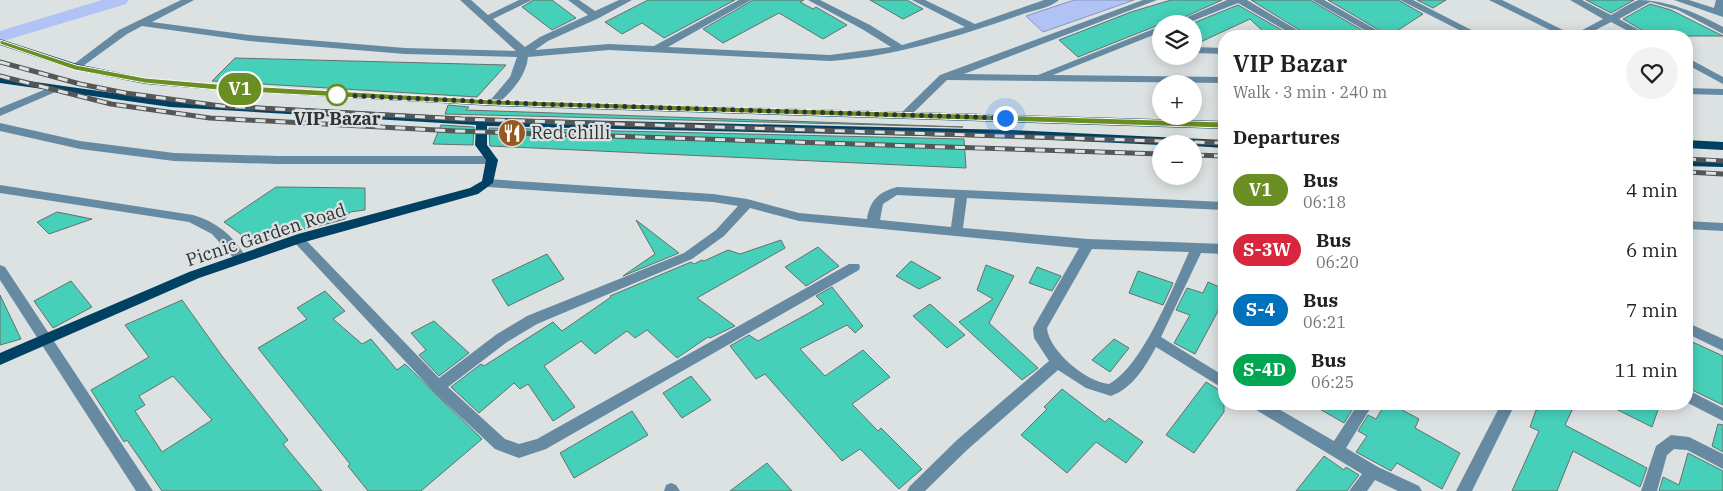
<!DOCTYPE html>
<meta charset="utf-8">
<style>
:root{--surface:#fff;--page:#f2f2f2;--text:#202124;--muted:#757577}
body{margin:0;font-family:"IBM Plex Serif",serif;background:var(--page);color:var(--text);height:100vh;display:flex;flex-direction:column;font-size:19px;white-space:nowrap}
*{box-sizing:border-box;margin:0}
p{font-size:16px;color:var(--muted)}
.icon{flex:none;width:28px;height:28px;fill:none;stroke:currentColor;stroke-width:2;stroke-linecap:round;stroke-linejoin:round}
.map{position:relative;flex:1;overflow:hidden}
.sheet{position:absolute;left:1218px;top:30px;width:475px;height:380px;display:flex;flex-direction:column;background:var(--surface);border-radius:20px;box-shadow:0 2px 12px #0003}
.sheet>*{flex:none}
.badge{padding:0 10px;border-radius:16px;font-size:18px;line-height:32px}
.controls{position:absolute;left:1152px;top:15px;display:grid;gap:10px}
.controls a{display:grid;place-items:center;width:50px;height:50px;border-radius:50%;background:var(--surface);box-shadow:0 2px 12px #0003;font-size:25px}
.you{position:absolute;width:25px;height:25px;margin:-12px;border:4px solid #fff;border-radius:50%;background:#1a73e8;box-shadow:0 0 0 8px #1a73e833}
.map>.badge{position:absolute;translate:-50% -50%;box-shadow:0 0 0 2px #fff}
h2{padding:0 15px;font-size:19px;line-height:45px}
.round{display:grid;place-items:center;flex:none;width:52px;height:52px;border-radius:26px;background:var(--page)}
.head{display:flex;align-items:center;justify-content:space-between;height:85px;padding:0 15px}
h1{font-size:24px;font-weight:600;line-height:38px}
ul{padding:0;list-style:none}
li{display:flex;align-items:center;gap:15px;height:60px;padding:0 15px}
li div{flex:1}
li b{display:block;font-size:19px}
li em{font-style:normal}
li .badge{min-width:55px;font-weight:700;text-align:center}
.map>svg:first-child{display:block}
</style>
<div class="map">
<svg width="1723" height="491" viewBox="0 0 1723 491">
<rect width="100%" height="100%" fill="#dce1e2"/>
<!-- water -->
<polygon fill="#b1c2f4" stroke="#8a97ba" points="1074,0 1134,0 1043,32 1026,16"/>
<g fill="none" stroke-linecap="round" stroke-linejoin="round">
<!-- canal -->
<polygon fill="#b1c2f4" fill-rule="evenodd" points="102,0 129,0 126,4 0,42 0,31"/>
</g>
<!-- building -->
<g fill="#46d0b9" stroke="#696e6c" fill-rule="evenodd">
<polygon points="534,0 552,0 576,18 552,30 522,7"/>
<polygon points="648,0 735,0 664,38 642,23 622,34 605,22"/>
<polygon points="753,0 804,0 800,2 813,9 816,7 847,25 823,39 779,13 723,43 703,29"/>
<polygon points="870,0 907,0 923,9 903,19"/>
<polygon points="1171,0 1222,0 1169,24 1161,24 1078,57 1059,40 1131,12"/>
<polygon points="1251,0 1310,0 1372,36 1309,36"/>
<polygon points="1328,0 1398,0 1423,14 1389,36"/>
<polygon points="1417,0 1446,0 1433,8"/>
<polygon points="1586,0 1634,0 1611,13"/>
<polygon points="1650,4 1671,10 1723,36 1652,36 1623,19"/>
<polygon points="1238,5 1292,36 1268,36 1250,19 1194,45 1194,24 1191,24"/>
<polygon points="235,58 506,65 477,97 212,81"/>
<polygon points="448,105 469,107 466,110 963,127 445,114"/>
<polygon points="441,125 474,127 473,145 433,144"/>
<polygon points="489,128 964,139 966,168 490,146"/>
<polygon points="276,187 365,188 365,210 350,212 345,219 319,226 249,240 224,222"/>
<polygon points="57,212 92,219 49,234 37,222"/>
<polygon points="636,220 679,253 623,276 655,254"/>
<polygon points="781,240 785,248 697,298 735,326 710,338 708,337 677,358 647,330 635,338 627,331 595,354 581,341 544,366 575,407 553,421 528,384 520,389 514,383 479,413 451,387 481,364 484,366 553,322 562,331 611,297 610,296 691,262 694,264 702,260 704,261 728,250 740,254"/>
<polygon points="818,247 839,266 806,286 785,267"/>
<polygon points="547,254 564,279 508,306 492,280"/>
<polygon points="911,261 941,278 919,289 896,276"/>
<polygon points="986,265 1014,276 989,323 1038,368 1022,380 959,322 993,299 977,290"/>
<polygon points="1037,267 1061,276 1052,291 1029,283"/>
<polygon points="1138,271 1173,283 1163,305 1129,293"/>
<polygon points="71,281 92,307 53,328 34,301"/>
<polygon points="1208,282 1224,289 1224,300 1195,354 1174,343 1190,315 1176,310 1187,288 1203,293"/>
<polygon points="832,287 863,326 855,333 847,325 800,349 825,376 863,350 890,377 852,404 878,431 881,428 922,469 899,489 860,449 842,461 765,374 756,379 730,346 749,335 758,341 809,313 824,304 816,296"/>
<polygon points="325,291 345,311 333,319 362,344 371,339 397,370 405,364 482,439 421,491 368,491 348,466 350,464 258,348 307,319 297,308"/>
<polygon points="0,295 21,339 0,345"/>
<path d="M 182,300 L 222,356 L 288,440 L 283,444 L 322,491 L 162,491 L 127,440 L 124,442 L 91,390 L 149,357 L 125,325 ZM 173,376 L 212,420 L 162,452 L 135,411 L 145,405 L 139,396 Z"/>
<polygon points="930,304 965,335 947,348 913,316"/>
<polygon points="434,321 469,353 439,376 419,355 426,350 411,333"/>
<polygon points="1114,339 1129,348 1110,372 1092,360"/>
<polygon points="1686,339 1723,356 1723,405 1686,387"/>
<polygon points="691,376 711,400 682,418 663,393"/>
<polygon points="1206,382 1224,393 1224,412 1194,453 1166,435"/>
<polygon points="1062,389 1105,422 1109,418 1143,442 1126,463 1096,442 1067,473 1021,435 1047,409 1044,407"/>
<polygon points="1311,404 1349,404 1354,407 1344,423"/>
<polygon points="1385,404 1391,404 1419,419 1415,428 1460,453 1442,489 1397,463 1391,471 1356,452 1367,436 1358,431 1368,415 1376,419"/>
<polygon points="1541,404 1575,404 1565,425 1647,468 1640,487 1573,451 1557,491 1512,491 1539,431 1530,427 1536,410 1537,411"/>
<polygon points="1606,404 1660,404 1652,427"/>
<polygon points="632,411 648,435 574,478 560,453"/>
<polygon points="1718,424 1723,425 1723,452 1712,446"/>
<polygon points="1688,453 1723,471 1723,491 1659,491 1663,477 1679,485"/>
<polygon points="1324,456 1344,470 1346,467 1359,475 1347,491 1296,491"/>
<polygon points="767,463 792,491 730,491"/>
</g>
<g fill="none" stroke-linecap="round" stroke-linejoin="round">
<!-- minor -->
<g fill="#678aa3" fill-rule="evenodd">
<path d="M 181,0 L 194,0 L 152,22 L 249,35 L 405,48 L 516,51 L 460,0 L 471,0 L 488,15 L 519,0 L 532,0 L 493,19 L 525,47 L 540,37 L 588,15 L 568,0 L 579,0 L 595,11 L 619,0 L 632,0 L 599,18 L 548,41 L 535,50 L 609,44 L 654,46 L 739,0 L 751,0 L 668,47 L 830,55 L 891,47 L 862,29 L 808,0 L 820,0 L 870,25 L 902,45 L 965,27 L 912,0 L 925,0 L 975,24 L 1044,0 L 1059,0 C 1050,8 1031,11 1020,15 C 956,37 897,56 830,61 L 609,50 L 528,57 C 526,77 511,92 497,105 L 493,106 L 488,103 L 510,77 L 517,57 L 405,54 L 249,41 L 142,26 L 127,34 L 79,69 L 75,70 L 70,67 L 119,30 Z"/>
<polygon points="1143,0 1157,0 964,74 1038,75 1161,26 1161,32 1053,75 1224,77 1224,83 947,80 909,117 905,118 900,114 940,75"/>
<polygon points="1227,0 1247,0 1307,36 1295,36 1238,3 1185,24 1171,24"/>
<polygon points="1312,0 1324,0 1387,36 1375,36"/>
<polygon points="1400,0 1413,0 1483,36 1471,36"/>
<path d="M 1489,0 L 1502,0 L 1573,35 L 1603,19 L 1570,0 L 1582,0 L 1611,15 C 1620,10 1630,3 1639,0 C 1668,0 1699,14 1723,27 L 1723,34 L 1678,10 L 1650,2 L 1619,19 L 1650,36 L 1638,36 L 1611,22 L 1584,36 L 1562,36 Z"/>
<polygon points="1674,0 1689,0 1714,8 1716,0 1723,0 1723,17"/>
<polygon points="1194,47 1224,48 1224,54 1194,53"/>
<polygon points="1686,57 1723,77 1723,84 1686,64"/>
<polygon points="56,85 61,88 60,90 0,116 0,108"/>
<polygon points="1686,88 1723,89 1723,95 1686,94"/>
<polygon points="0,123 80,141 174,153 277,156 492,156 498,160 492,164 277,164 174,161 80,149 0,131"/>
<path d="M 487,179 L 713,194 L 747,199 L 799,213 L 867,219 C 870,200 879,192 897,187 L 1224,202 L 1224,210 L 967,198 L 963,228 L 1088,239 L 1224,244 L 1224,254 L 1201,253 L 1161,337 L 1224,376 L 1224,389 L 1156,347 C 1145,367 1133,388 1111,396 L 1086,388 L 1058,370 L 967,450 L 925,491 L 907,491 L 910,486 L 957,440 L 1049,361 L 1034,338 L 1033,328 L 1079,248 L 799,221 L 750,208 L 724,236 L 692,259 L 537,324 L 507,342 L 448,387 L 505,439 L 519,444 L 537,439 L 849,264 L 859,264 L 860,267 L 859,270 L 546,449 L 519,458 L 495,449 L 433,391 L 294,242 L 292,239 L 294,236 L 302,236 L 439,378 L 497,334 L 527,316 L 684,253 L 716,230 L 738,206 L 713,202 L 487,187 L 481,183 ZM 897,195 L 955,198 L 951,227 L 880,220 L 883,204 ZM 1092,249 L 1189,252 C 1173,287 1143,366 1109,384 C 1086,382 1049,351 1047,328 Z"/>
<path d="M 0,185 L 193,215 C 217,222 235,237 247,259 L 245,262 L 237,262 L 212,234 L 189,222 L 0,193 Z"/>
<polygon points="1686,221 1723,223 1723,231 1686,229"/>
<polygon points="0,265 5,267 153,491 136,491 0,280"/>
<polygon points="1686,322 1723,339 1723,351 1686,333"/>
<polygon points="1686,389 1723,408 1723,421 1686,402"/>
<polygon points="1251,404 1270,404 1334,441 1358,404 1373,404 1346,448 1378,467 1419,486 1422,491 1398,491 1375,480 1367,491 1349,491 1362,474 1253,408"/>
<polygon points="1501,404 1515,404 1472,491 1456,491"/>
<polygon points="1671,435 1689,437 1723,454 1723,469 1687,450 1674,449 1667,455 1657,491 1641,491 1656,446"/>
<polygon points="671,483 676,485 680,491 664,491 666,485"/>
</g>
<!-- major -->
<g fill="#004163" fill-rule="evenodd">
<polygon points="0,39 77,64 145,78 228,85 493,100 1224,121 1224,129 493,106 228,91 145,84 75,70 0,45"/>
<polygon points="0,77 170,101 482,118 1011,130 1224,140 1224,148 1194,146 1194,144 1161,145 1011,138 487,126 487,145 498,160 493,183 478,194 301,243 199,278 0,365 0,353 189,272 298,234 470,188 482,181 486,160 475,145 476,125 170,107 0,83"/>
<polygon points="1686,140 1723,142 1723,150 1686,148"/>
<polygon points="1686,158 1723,159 1723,167 1686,166"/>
</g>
<!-- rail casing -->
<g stroke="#545657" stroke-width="5">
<g id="rail">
<polyline points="0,62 80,84 125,93 221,106 462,119 1224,143"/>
<polyline points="0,76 111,104 210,118 455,131 1161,154"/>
<polyline points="1194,155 1224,156"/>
<polyline points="1686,159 1723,161"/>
<polyline points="1686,172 1723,174"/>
</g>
</g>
<!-- rail -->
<use href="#rail" stroke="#dce1e2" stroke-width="3" stroke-dasharray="10" stroke-linecap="butt"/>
</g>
<!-- line -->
<polygon fill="#6b8e23" stroke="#fff" points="0,40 76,65 145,78 228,85 493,100 1224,122 1228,125 1224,128 493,105 228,91 145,83 75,70 0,44"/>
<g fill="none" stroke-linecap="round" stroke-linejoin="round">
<!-- walk -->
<polyline stroke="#303233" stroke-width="5" stroke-dasharray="0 9" points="337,95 539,104 1005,118"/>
</g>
<!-- icons -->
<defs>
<g id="restaurant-disc" transform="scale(1.4375)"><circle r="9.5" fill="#96581e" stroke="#dce1e2"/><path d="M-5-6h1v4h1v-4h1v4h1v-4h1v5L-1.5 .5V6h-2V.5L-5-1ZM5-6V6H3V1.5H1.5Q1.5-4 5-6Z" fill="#fff"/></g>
</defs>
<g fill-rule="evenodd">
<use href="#restaurant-disc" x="512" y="133"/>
</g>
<!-- markers -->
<circle fill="#fff" stroke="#6b8e23" stroke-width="2.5" cx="337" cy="95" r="10"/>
<g text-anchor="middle" stroke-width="4.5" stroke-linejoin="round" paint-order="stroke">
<!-- stop labels -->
<g font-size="18" font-weight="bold" fill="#303233" stroke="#dce1e2">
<text x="337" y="125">VIP Bazar</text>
</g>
<!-- poi labels -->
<g font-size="18" fill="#303233" stroke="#dce1e2" text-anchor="start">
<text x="531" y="139">Red chilli</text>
</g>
<!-- street labels -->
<g font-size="18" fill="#303233" stroke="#dce1e2">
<text transform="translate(266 235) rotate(-18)" y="6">Picnic Garden Road</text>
</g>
</g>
</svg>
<div class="controls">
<a><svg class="icon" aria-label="layers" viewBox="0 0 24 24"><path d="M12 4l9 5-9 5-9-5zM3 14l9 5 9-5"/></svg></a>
<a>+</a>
<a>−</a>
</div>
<div class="you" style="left:1005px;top:118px"></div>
<b class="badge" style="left:240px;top:89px;background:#6b8e23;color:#fff">V1</b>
<section class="sheet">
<div class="head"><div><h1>VIP Bazar</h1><p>Walk · 3 min · 240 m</p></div><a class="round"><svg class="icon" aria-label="heart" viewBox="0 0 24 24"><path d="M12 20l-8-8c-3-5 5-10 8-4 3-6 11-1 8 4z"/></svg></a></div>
<h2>Departures</h2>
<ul>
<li><span class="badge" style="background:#6b8e23;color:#fff">V1</span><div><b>Bus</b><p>06:18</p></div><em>4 min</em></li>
<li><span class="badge" style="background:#d7263d;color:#fff">S-3W</span><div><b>Bus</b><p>06:20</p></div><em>6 min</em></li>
<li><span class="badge" style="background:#0072bc;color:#fff">S-4</span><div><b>Bus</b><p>06:21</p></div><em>7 min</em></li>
<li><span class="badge" style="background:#00a651;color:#fff">S-4D</span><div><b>Bus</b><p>06:25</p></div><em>11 min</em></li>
</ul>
</section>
</div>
